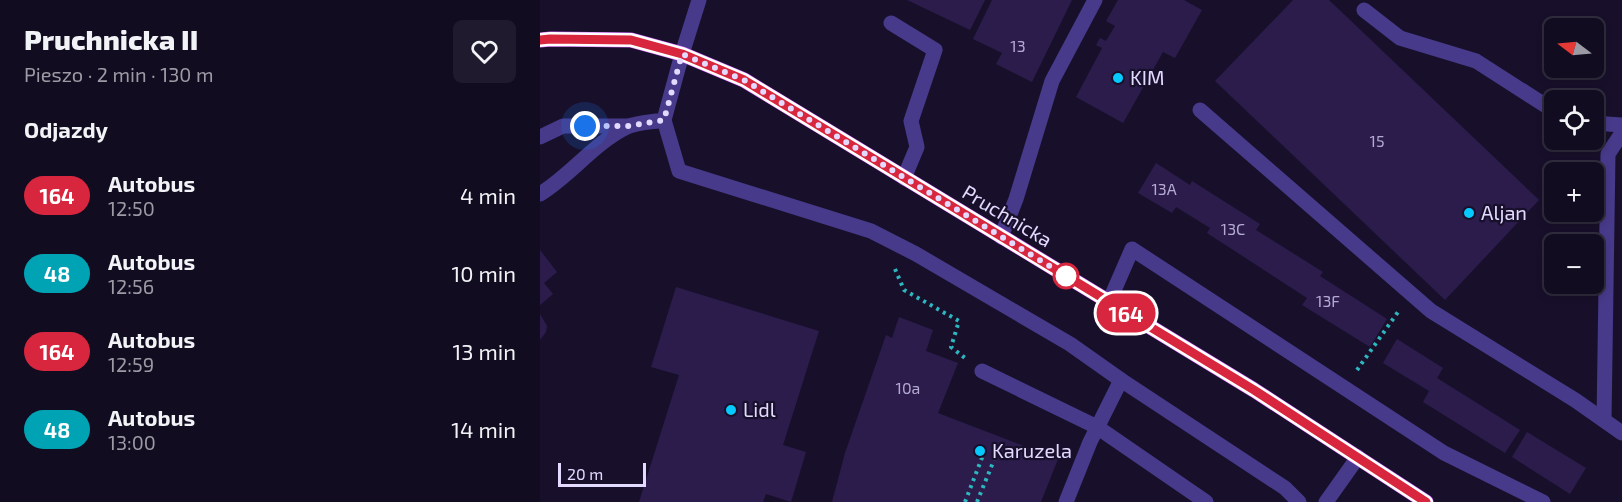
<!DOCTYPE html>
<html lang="pl">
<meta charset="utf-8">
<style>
:root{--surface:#120c20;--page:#1f1a2d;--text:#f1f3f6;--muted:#9c9ba5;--line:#312c3e}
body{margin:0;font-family:"Exo 2",sans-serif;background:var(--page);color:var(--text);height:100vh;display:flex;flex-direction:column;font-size:22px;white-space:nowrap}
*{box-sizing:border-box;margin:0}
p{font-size:20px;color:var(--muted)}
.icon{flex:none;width:33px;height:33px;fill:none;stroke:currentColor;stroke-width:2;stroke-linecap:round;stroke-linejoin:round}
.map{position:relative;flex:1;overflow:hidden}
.details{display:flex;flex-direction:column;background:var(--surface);width:540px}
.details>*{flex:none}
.badge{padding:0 12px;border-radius:20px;font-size:21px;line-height:39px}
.needle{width:39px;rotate:286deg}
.tools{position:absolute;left:1004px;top:18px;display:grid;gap:12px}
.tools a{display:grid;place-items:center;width:60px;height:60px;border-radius:9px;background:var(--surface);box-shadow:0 3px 9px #0003,0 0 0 2px var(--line);font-size:30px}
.scale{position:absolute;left:18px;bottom:15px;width:88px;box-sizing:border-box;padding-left:6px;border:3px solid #e2daff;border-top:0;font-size:16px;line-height:21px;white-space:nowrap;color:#e2daff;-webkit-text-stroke:4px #18102b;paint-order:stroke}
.you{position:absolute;width:30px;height:30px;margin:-15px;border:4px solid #fff;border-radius:50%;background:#1a73e8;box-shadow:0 0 0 9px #1a73e833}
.map>.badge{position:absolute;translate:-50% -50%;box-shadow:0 0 0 3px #fff}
h2{padding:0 24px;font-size:22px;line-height:54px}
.round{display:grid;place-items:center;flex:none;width:63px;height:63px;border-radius:9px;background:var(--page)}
.headline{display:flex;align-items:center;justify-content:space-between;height:102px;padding:0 24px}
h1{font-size:28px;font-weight:800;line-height:45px}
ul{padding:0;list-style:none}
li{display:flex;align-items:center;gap:18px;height:78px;padding:0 24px}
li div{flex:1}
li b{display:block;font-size:22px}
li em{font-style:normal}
li .badge{min-width:66px;font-weight:700;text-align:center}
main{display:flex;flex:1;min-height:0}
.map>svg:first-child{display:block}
</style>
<main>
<section class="details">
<div class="headline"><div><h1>Pruchnicka II</h1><p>Pieszo · 2 min · 130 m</p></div><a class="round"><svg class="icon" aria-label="heart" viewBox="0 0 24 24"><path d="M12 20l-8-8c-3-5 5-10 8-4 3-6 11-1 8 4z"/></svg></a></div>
<h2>Odjazdy</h2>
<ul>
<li><span class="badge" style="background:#d7263d;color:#fff">164</span><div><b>Autobus</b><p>12:50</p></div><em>4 min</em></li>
<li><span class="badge" style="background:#00a3b4;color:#fff">48</span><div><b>Autobus</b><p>12:56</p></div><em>10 min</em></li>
<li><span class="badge" style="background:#d7263d;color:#fff">164</span><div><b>Autobus</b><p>12:59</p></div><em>13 min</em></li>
<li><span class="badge" style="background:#00a3b4;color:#fff">48</span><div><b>Autobus</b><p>13:00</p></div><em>14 min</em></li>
</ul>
</section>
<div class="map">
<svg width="1082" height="502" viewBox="0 0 1082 502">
<rect width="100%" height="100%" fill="#18102b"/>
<!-- building -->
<g fill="#2b1c4c">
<polygon points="367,0 445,0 430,30"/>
<polygon points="452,0 532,0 492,82 456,64 462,53 433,39"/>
<polygon points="578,0 644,0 662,10 635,58 623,52 583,123 536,97 562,48 556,45 560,38 566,41 575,26 566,21"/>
<polygon points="753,0 789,0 999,200 905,300 675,81"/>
<polygon points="616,163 650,185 652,181 720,224 716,230 783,272 780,276 847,319 830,347 762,305 767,298 667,233 670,228 636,207 632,213 598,193"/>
<polygon points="0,250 17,272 4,283 13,294 0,305"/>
<polygon points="136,287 279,331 243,445 266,452 251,502 226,494 223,502 99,502 139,375 111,367"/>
<polygon points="0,314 7,326 6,332 0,340"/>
<polygon points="359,317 393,330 386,351 418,363 398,413 518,459 501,502 292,502 305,453 346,335 352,338"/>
<polygon points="857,339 903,368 897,378 980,430 965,453 883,402 889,391 843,363"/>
<polygon points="987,432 1046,468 1030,494 972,457"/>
</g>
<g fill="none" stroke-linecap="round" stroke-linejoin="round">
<!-- path -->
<g stroke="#2db7bf" stroke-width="4" stroke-dasharray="3 4.5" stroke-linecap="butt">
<polyline points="355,269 364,290 419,321 411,347 425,358"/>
<polyline points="817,370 858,312"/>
<polyline points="425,502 443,455"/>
<polyline points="437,502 454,460"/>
</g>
<!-- minor -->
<g stroke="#473a8a" stroke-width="15">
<polyline points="824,10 860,38 936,61 1014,111"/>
<polyline points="351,23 395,50 371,121 377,147 364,178"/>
<polyline points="660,110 891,311 1035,400 1082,433"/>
<polyline points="124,120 139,171 331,231 376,254 530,344 581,380 745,488 759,502"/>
<polyline points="1053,123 1082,125"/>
<polyline points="0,137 23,126 88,126"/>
<path d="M 0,194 C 31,175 54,143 87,127 C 97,122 113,122 124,120 L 142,54 L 159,0"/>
<polyline points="461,237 476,199 512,81 555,0"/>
<polyline points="569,302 592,249 904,453 1003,502"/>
<polyline points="442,371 557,427 666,502"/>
<polyline points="1064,420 1068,154 1082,133"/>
<polyline points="526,502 550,442 581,380"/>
<polyline points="786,502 818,457"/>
</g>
<!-- major -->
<polyline stroke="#d661ff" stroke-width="15" points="0,40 11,39 91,40 142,54 204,80 714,390 886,502"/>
</g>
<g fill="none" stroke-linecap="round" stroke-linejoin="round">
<!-- line casing -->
<g stroke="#fff" stroke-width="14">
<polyline id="line" points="0,40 10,39 91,40 142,54 204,80 714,390 886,502"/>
</g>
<!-- line -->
<use href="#line" stroke="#d7263d" stroke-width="9"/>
<!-- walk -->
<polyline stroke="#e2daff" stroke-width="6" stroke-dasharray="0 10.8" points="45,126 88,126 124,120 142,54 204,80 526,276"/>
</g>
<!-- markers -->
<g fill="#06c9ff" stroke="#18102b" stroke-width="2">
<circle cx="578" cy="78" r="6"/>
<circle cx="929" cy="213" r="6"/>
<circle cx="191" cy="410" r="6"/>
<circle cx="440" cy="451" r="6"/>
</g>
<circle fill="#fff" stroke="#d7263d" stroke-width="3" cx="526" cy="276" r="12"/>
<g text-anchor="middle" stroke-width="4.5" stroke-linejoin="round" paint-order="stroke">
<!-- number labels -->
<g font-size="16" fill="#b4aad2">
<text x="478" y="52">13</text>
<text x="837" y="147">15</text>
<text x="624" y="195">13A</text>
<text x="693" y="235">13C</text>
<text x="788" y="307">13F</text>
<text x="368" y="394">10a</text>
</g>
<!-- poi labels -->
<g font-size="20" fill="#e2daff" stroke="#18102b" text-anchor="start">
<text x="590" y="85">KIM</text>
<text x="941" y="220">Aljan</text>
<text x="203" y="417">Lidl</text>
<text x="452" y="458">Karuzela</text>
</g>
<!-- street labels -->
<g font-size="20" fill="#e2daff" stroke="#18102b">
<text transform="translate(467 216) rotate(31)" y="7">Pruchnicka</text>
</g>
</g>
</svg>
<div class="tools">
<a><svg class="needle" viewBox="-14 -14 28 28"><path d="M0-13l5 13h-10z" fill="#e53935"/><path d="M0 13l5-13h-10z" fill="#9c9ba5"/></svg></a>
<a><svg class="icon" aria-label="locate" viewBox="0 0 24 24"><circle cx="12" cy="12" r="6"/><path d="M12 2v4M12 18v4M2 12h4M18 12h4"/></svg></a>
<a>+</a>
<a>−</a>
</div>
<div class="scale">20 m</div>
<div class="you" style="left:45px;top:126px"></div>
<b class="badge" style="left:586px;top:313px;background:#d7263d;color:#fff">164</b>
</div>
</main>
